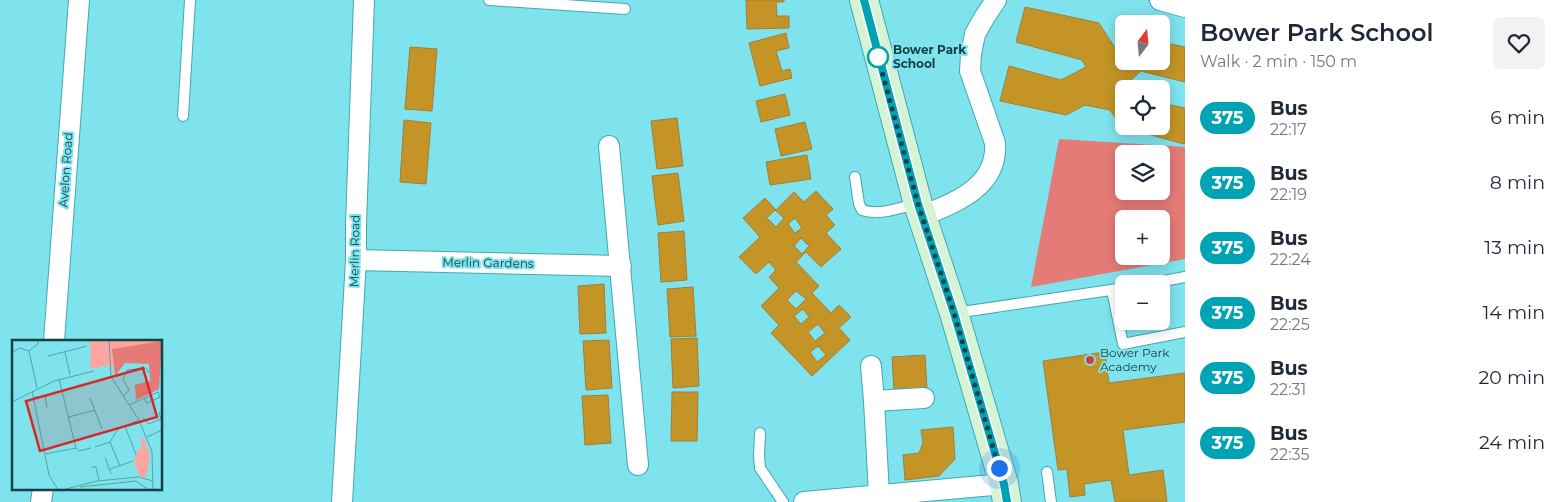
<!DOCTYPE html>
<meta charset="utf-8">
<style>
:root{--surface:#fff;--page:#f2f2f3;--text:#1f2937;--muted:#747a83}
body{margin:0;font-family:Montserrat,sans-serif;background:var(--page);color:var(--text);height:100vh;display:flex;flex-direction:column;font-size:19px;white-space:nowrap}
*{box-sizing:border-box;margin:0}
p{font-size:16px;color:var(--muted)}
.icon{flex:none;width:28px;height:28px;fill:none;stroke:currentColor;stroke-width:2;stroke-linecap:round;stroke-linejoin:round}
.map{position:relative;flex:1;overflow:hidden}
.details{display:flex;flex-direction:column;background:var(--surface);width:375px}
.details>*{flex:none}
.badge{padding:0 10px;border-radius:16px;font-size:18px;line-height:32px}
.needle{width:32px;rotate:16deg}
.buttons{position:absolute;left:1115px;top:15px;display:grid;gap:10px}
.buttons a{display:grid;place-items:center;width:55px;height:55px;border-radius:8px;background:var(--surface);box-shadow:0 2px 12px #0003;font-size:25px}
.you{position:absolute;width:25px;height:25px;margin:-12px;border:4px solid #fff;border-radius:50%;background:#1a73e8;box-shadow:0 0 0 8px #1a73e833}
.map>.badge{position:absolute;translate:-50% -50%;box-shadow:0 0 0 2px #fff}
.round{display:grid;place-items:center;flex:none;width:52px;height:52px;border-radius:8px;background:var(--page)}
.summary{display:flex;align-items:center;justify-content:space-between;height:85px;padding:0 15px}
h1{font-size:24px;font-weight:600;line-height:38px}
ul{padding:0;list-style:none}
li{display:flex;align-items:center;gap:15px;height:65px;padding:0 15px}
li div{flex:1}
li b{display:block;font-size:19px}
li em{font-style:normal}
li .badge{min-width:55px;font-weight:700;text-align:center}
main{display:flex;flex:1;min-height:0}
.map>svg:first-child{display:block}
</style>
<main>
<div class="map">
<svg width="1185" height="502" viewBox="0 0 1185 502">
<rect width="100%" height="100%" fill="#7fe3ed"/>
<!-- forest -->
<path fill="#e47b76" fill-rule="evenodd" d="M 1059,139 L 1185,147 L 1185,259 L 1031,287 ZM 1124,154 L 1161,154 L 1161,191 L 1124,191 ZM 1124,219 L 1161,219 L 1161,256 L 1124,256 Z"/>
<!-- building -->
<g fill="#c49526" stroke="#9f7f3b" fill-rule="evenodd">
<polygon points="746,0 784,0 784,2 776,2 777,16 789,16 789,28 747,29"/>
<polygon points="1025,7 1099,23 1115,48 1124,43 1124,61 1161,61 1161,42 1185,47 1185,82 1141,71 1131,80 1135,89 1124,89 1124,126 1161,126 1161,103 1185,108 1185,143 1184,144 1122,127 1110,110 1085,105 1066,115 1000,101 1009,66 1061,80 1086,67 1082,60 1016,42"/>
<polygon points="786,33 789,48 776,51 782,71 790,69 792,78 760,86 749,43"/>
<polygon points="410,47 437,49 432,111 405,109"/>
<polygon points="785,94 790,115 761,122 756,101"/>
<polygon points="677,118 683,166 657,169 651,121"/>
<polygon points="404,120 431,123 426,184 400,182"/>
<polygon points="805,122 812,149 781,156 775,129"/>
<polygon points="807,155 811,179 770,185 766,162"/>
<polygon points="678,173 684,221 658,225 652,176"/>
<path d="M 816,191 L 833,209 L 826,215 L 835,225 L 826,233 L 841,249 L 821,267 L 806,252 L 796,262 L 819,286 L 812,293 L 831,313 L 839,305 L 851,317 L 839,328 L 850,340 L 812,376 L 771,333 L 779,325 L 761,306 L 779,288 L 769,277 L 776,270 L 769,262 L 756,274 L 739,257 L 760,237 L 743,218 L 765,198 L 776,210 L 794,192 L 804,202 ZM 775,210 L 784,218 L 776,227 L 767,218 ZM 795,218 L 802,228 L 795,233 L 788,224 ZM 801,238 L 809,246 L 802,254 L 794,246 ZM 796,291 L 806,299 L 796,309 L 787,300 ZM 803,309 L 809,317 L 801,324 L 794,316 ZM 818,324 L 825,333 L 815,341 L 808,332 ZM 818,346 L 826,355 L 817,362 L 810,352 Z"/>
<polygon points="684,231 687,280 661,282 658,233"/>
<polygon points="604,284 606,333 580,334 578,286"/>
<polygon points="693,287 696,336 670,337 667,289"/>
<polygon points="697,338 699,386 673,388 671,339"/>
<polygon points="609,340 612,388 586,390 583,341"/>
<polygon points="1105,352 1109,383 1185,373 1185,422 1123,430 1129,475 1163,470 1167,502 1115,502 1111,480 1084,484 1085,495 1070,497 1067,469 1058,470 1043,361"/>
<polygon points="925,355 927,388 894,390 892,357"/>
<polygon points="672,392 698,392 697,441 671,441"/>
<polygon points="608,395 611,443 585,445 582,396"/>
<polygon points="953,427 955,459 939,476 905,480 903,455 919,453 923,443 921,430"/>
</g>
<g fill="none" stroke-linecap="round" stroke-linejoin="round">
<!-- lane casing -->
<g stroke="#40a8b2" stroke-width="12">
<g id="lane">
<polyline points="489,0 625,9"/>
<polyline points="183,116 190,0"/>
<path d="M 855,177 L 859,204 L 862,210 C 879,216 899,208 916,204"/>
<polyline points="1148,284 1185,277"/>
<polyline points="1112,290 1123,344 1185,332"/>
<polyline points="955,313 1124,288"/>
<polyline points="760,433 759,455 760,468 783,502"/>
<polyline points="1047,472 1051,502"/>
</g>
</g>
<!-- street casing -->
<g stroke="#40a8b2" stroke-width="22">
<g id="street">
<polyline points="1160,0 1185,7"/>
<polyline points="609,146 638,465"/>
<path d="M 922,216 C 956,202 998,187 995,143 L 970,71 L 971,54 L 975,34 L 984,18 L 996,0"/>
<polyline points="356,260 621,266"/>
<polyline points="54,341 79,0"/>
<polyline points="871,366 874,401 879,495"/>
<polyline points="874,401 924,398"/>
<polyline points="41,502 43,488"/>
<polyline points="342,502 356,260 356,224 364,0"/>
<polyline points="804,502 1004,484"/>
</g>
</g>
<!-- secondary casing -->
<g stroke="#40a8b2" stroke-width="30">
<polyline id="secondary" points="864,0 918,204 954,313 1004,484 1007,502"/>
</g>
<!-- lane -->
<use href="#lane" stroke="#fff" stroke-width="10"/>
<!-- street -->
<use href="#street" stroke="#fff" stroke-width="20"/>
<!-- secondary -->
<use href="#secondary" stroke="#d5f3d5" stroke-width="28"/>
</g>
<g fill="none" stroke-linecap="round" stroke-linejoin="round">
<!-- line casing -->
<g stroke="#fff" stroke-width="11">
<polyline id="line" points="864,0 918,204 954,313 1004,484 1007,502"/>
</g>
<!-- line -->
<use href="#line" stroke="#00a3b4" stroke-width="8"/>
<!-- walk -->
<polyline stroke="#154145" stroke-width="5" stroke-dasharray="0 9" points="878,57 918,204 954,313 999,468"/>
</g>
<!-- markers -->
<circle fill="#fff" stroke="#00a3b4" stroke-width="2.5" cx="878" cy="57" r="10"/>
<circle fill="#ce3e41" stroke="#7fe3ed" stroke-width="2" cx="1090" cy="360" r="5"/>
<g text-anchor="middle" stroke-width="4" stroke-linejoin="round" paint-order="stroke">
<!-- stop labels -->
<g font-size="12" font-weight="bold" fill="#154145" stroke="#7fe3ed" text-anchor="start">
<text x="893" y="54">Bower Park<tspan x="893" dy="14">School</tspan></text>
</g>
<!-- street labels -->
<g font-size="12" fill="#154145" stroke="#7fe3ed">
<text transform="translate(66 170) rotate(-86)" y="4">Avelon Road</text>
<text transform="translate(355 251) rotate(-89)" y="4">Merlin Road</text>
<text transform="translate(488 263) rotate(1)" y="4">Merlin Gardens</text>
</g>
<!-- poi labels -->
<g font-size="12" fill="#154145" stroke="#7fe3ed" text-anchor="start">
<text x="1100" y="357">Bower Park<tspan x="1100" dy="14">Academy</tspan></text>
</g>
</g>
<!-- overview -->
<g transform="translate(12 340)">
<rect width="150" height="150" fill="#7fe3ed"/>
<path d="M 78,0 L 150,0 L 150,1 L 100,26 L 102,35 L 97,25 L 79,29 ZM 132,98 L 138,117 L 134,137 L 127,136 L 122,121 L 126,109 L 130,108 L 128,100 Z" fill="#fda6a0"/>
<path d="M 150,1 L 147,49 L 124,60 L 123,45 L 138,41 L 137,24 L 113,23 L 103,36 L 100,9 Z" fill="#e47b76"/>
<path fill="none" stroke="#55a2aa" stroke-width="1" d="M 97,0 L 99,37 L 127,80 L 140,112 L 141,150M 17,11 L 27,3 L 24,0M 0,12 L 8,8 L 17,11 L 25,48M 53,12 L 58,35M 36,16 L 75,6M 47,39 L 64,108M 50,50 L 76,44M 20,51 L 37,135 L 46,150M 112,56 L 117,50 L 111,39 L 115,30 L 134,28 L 137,33M 22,57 L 33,56 L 35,67M 78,58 L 90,89M 0,62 L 42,41 L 82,31M 117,65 L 146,52 L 148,57 L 135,63 L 132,58M 57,77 L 83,70M 131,78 L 137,84 L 149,79 L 147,72M 113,86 L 124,115M 135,97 L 150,90M 98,102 L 108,126M 83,107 L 98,102 L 106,89 L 127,80M 64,108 L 67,111 L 79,108M 33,114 L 64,108M 93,117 L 99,134M 80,127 L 84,127 L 87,140M 98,129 L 121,121M 68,147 L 124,141 L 137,150M 50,150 L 85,141 L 127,137 L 141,141"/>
<path fill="#d62828" fill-opacity="0.15" stroke="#d62828" stroke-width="2.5" d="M 131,28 L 145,77 L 28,111 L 14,61 Z"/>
<rect width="150" height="150" fill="none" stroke="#154145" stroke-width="2.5"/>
</g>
</svg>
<div class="buttons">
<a><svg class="needle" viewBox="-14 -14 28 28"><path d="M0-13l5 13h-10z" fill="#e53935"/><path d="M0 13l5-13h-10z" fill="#747a83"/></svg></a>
<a><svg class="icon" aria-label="locate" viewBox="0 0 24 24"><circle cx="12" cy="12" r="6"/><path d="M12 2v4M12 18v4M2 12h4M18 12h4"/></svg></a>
<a><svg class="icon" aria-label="layers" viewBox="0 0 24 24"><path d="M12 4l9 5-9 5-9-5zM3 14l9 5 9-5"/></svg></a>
<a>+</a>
<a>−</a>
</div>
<div class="you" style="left:999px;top:468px"></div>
</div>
<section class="details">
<div class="summary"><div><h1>Bower Park School</h1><p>Walk · 2 min · 150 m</p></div><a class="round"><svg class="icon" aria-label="heart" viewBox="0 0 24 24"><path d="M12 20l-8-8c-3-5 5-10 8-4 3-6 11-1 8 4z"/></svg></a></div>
<ul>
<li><span class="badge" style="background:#00a3b4;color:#fff">375</span><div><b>Bus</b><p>22:17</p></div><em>6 min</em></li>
<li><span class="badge" style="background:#00a3b4;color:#fff">375</span><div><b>Bus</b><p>22:19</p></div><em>8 min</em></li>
<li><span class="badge" style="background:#00a3b4;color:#fff">375</span><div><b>Bus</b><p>22:24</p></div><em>13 min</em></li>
<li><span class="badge" style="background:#00a3b4;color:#fff">375</span><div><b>Bus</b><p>22:25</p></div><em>14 min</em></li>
<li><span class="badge" style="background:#00a3b4;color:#fff">375</span><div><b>Bus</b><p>22:31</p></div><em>20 min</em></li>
<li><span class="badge" style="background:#00a3b4;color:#fff">375</span><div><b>Bus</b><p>22:35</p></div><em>24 min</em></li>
</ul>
</section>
</main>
